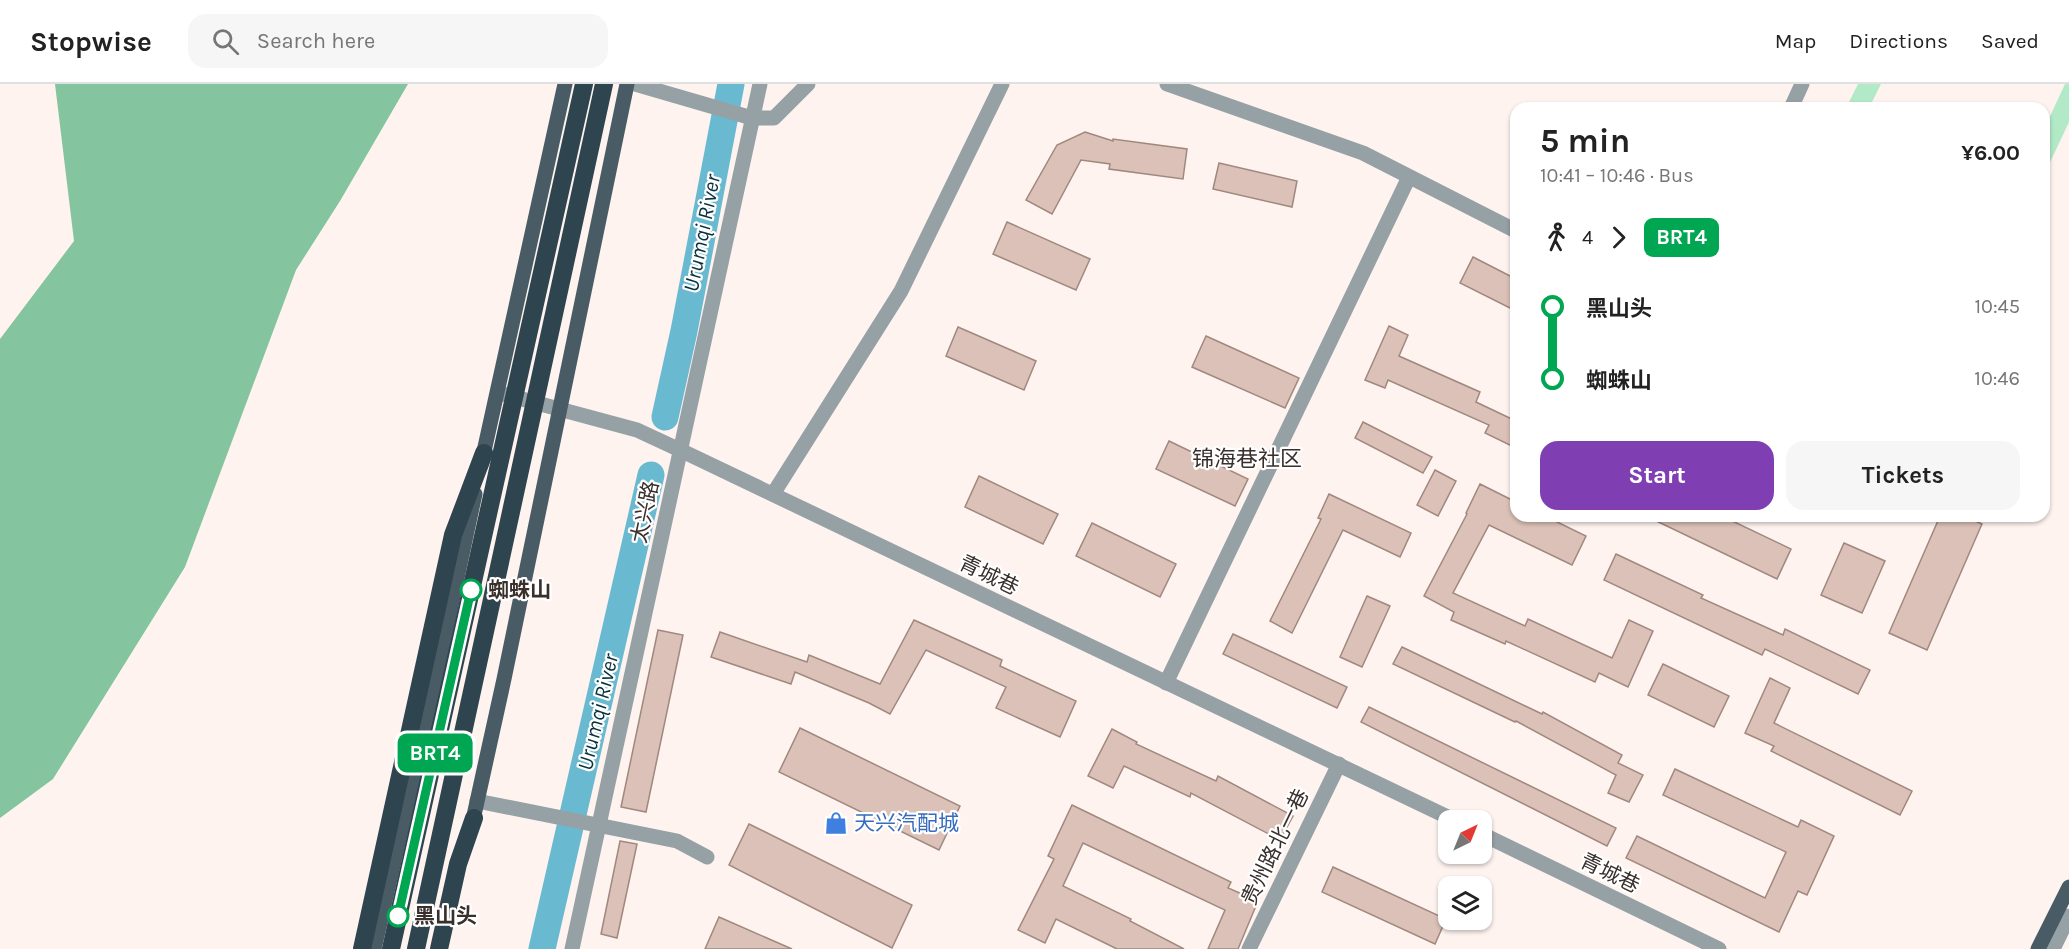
<!DOCTYPE html>
<meta charset="utf-8">
<style>
:root{--surface:#fff;--page:#f6f6f6;--text:#222;--muted:#767676;--line:#e0e0e0;--accent:#7f3fb3}
body{margin:0;font-family:Karla,"Noto Sans SC",sans-serif;background:var(--page);color:var(--text);height:100vh;display:flex;flex-direction:column;font-size:22px;white-space:nowrap}
*{box-sizing:border-box;margin:0}
p{font-size:20px;color:var(--muted)}
.icon{flex:none;width:33px;height:33px;fill:none;stroke:currentColor;stroke-width:2;stroke-linecap:round;stroke-linejoin:round}
.map{position:relative;flex:1;overflow:hidden}
.drawer{position:absolute;left:1510px;top:18px;width:540px;height:420px;display:flex;flex-direction:column;background:var(--surface);border-radius:18px;box-shadow:0 2px 4px #0004}
.drawer>*{flex:none}
.badge{padding:0 12px;border-radius:9px;font-size:21px;line-height:39px}
.needle{width:39px;rotate:43deg}
.fabs{position:absolute;left:1438px;top:726px;display:grid;gap:12px}
.fabs a{display:grid;place-items:center;width:54px;height:54px;border-radius:12px;background:var(--surface);box-shadow:0 2px 4px #0004;font-size:30px}
.map>.badge{position:absolute;translate:-50% -50%;box-shadow:0 0 0 3px #fff}
.legs{display:flex;align-items:center;gap:9px;height:66px;padding:0 30px;font-size:20px}
.legs p{margin-inline-start:auto}
.summary{display:flex;align-items:center;justify-content:space-between;height:102px;padding:0 30px}
h1{font-size:33px;font-weight:700;line-height:45px}
.cta{display:flex;gap:12px;margin-top:auto;padding:12px 30px}
.cta a{flex:1;height:69px;border-radius:18px;background:var(--accent);color:#fff;font-size:24px;font-weight:700;line-height:69px;text-align:center}
.cta a+a{background:var(--page);color:var(--text)}
ul{padding:0 30px;list-style:none}
li{display:flex;align-items:center;gap:21px;height:72px;font-size:22px}
li i{display:grid;place-items:center;width:9px;height:100%;margin:0 8px;background:currentColor}
li i::after{content:'';width:15px;height:15px;margin:-8px;border:4px solid;border-radius:50%;background:var(--surface)}
li p{margin-inline-start:auto}
li:first-child i{background:linear-gradient(#0000 50%,currentColor 0)}
li:last-child i{background:linear-gradient(currentColor 50%,#0000 0)}
header{display:flex;align-items:center;gap:36px;box-sizing:border-box;height:84px;padding:0 30px;background:var(--surface);border-bottom:2px solid var(--line)}
header strong{font-size:28px}
nav{display:flex;gap:33px;margin-inline-start:auto;font-size:21px}
.search{width:420px;height:54px;background:var(--page);display:flex;align-items:center;gap:15px;box-sizing:border-box;padding:0 21px;border-radius:18px;color:var(--muted);font-size:22px}
.map>svg:first-child{display:block}
</style>
<header>
<strong>Stopwise</strong>
<div class="search"><svg class="icon" aria-label="search" viewBox="0 0 24 24"><circle cx="10" cy="10" r="6"/><path d="M15 15l6 6"/></svg>Search here</div>
<nav><a>Map</a><a>Directions</a><a>Saved</a></nav>
</header>
<div class="map">
<svg width="2069" height="865" viewBox="0 0 2069 865">
<rect width="100%" height="100%" fill="#fef3ef"/>
<!-- green -->
<g fill="#b2eac8">
<polygon points="1858,0 1881,0 1869,24 1846,24"/>
<polygon points="2065,0 2069,0 2069,38 2045,89 2045,43"/>
</g>
<!-- forest -->
<polygon fill="#84c49e" points="55,0 408,0 340,117 296,186 185,483 53,695 0,734 0,255 74,157"/>
<g fill="none" stroke-linecap="round" stroke-linejoin="round">
<!-- river -->
<g stroke="#69bad1" stroke-width="27">
<polyline points="665,333 684,247 731,0"/>
<polyline points="542,865 651,391"/>
</g>
</g>
<!-- building -->
<g fill="#dbc1b7" stroke="#a0887f" stroke-width="1.5">
<polygon points="1085,48 1113,57 1113,55 1187,65 1183,95 1109,85 1110,80 1081,76 1052,130 1026,116 1057,61"/>
<polygon points="1219,79 1297,97 1292,123 1213,105"/>
<polygon points="1007,138 1090,175 1076,206 993,170"/>
<polygon points="1473,173 1516,195 1516,227 1460,199"/>
<polygon points="1389,242 1408,251 1399,272 1480,308 1476,318 1516,337 1516,364 1485,349 1489,341 1388,296 1385,304 1365,296"/>
<polygon points="958,243 1036,277 1024,306 946,272"/>
<polygon points="1206,252 1299,294 1285,324 1192,283"/>
<polygon points="1363,338 1432,373 1423,389 1355,354"/>
<polygon points="1169,357 1248,395 1235,422 1156,385"/>
<polygon points="1435,386 1456,397 1438,432 1417,421"/>
<polygon points="979,392 1058,430 1043,460 965,423"/>
<polygon points="1480,400 1516,418 1516,432 1545,432 1586,452 1572,481 1489,441 1453,509 1525,542 1528,535 1612,574 1629,536 1653,547 1628,603 1599,589 1595,598 1506,557 1505,560 1451,536 1454,528 1424,512 1467,430 1466,429"/>
<polygon points="1329,410 1411,449 1400,473 1343,446 1292,549 1270,537 1321,435 1318,434"/>
<polygon points="1646,432 1722,432 1791,465 1777,495"/>
<polygon points="1940,432 1963,432 1982,440 1927,566 1889,549"/>
<polygon points="1092,439 1176,480 1160,513 1076,472"/>
<polygon points="1844,459 1885,477 1862,529 1821,511"/>
<polygon points="1616,470 1703,511 1701,514 1783,551 1785,545 1870,586 1858,610 1765,565 1762,571 1604,496"/>
<polygon points="1367,512 1390,522 1362,583 1340,573"/>
<polygon points="914,536 1002,576 1000,582 1076,617 1060,653 996,624 1006,603 926,566 890,630 869,619 795,588 791,600 711,573 720,548 807,578 809,571 880,600"/>
<polygon points="658,546 683,551 646,728 621,723"/>
<polygon points="1233,550 1347,603 1337,624 1223,570"/>
<polygon points="1402,563 1542,630 1543,628 1622,671 1618,679 1643,691 1629,718 1608,709 1616,691 1516,637 1515,638 1393,580"/>
<polygon points="1663,580 1729,612 1714,643 1648,611"/>
<polygon points="1770,594 1790,604 1774,639 1912,707 1900,731 1771,667 1774,662 1745,649"/>
<polygon points="1369,623 1616,744 1607,762 1361,638"/>
<polygon points="800,644 960,722 939,766 779,688"/>
<polygon points="1112,645 1137,658 1136,660 1216,697 1218,692 1293,732 1280,756 1191,709 1190,713 1124,682 1113,704 1088,692"/>
<polygon points="1675,685 1798,743 1801,736 1834,752 1807,811 1798,807 1779,848 1626,774 1637,752 1765,814 1786,768 1663,711"/>
<polygon points="1072,721 1231,798 1228,804 1258,817 1238,865 1208,865 1225,826 1083,759 1063,802 1131,835 1130,837 1184,865 1117,865 1056,835 1045,859 1018,846 1054,775 1048,772"/>
<polygon points="749,740 912,821 892,864 729,781"/>
<polygon points="620,757 637,760 617,854 601,850"/>
<polygon points="1333,783 1446,835 1435,860 1322,808"/>
<polygon points="719,833 792,865 705,865"/>
</g>
<g fill="none" stroke-linecap="round" stroke-linejoin="round">
<!-- minor -->
<g stroke="#96a1a6" stroke-width="15">
<polyline points="635,0 752,34 774,34 808,0"/>
<polyline points="1167,0 1363,69 1516,147"/>
<polyline points="1791,24 1802,0"/>
<polyline points="503,310 637,346 680,366 1454,736"/>
<polyline points="773,410 901,207 1002,0"/>
<polyline points="1166,599 1409,93"/>
<polyline points="477,717 677,757 707,773"/>
<polyline points="1482,750 1719,865"/>
<polyline points="572,865 760,0"/>
<polyline points="1249,865 1339,680"/>
<polyline points="2053,865 2069,832"/>
</g>
<!-- major -->
<g stroke="#495c65" stroke-width="15">
<polyline points="481,381 565,0"/>
<polyline points="471,745 504,595 627,0"/>
<polyline points="374,865 432,610 475,410"/>
<polyline points="2038,865 2069,803"/>
</g>
<!-- highway -->
<g stroke="#2e444e" stroke-width="18">
<polyline points="362,865 453,451 484,369"/>
<polyline points="439,865 458,780 474,734"/>
</g>
<!-- highway-bridge -->
<g stroke="#2e444e" stroke-width="18">
<polyline points="391,865 584,0"/>
<polyline points="416,865 604,0"/>
</g>
</g>
<g fill="none" stroke-linecap="round" stroke-linejoin="round">
<!-- line-1 casing -->
<g stroke="#fff" stroke-width="14">
<polyline id="line-1" points="398,832 471,506"/>
</g>
<!-- line-1 -->
<use href="#line-1" stroke="#00a651" stroke-width="9"/>
</g>
<!-- icons -->
<defs>
<g id="shop-bare" transform="scale(1.8)"><path d="M-5-2.5h2.3a2.7 3.5 0 0 1 5.4 0H5L5.5 6h-11ZM-1.5-2.5h3a1.5 2.3 0 0 0-3 0Z" fill="#3f7fe0" stroke="#fff" stroke-width="2.5" paint-order="stroke"/></g>
</defs>
<g fill-rule="evenodd">
<use href="#shop-bare" x="836" y="739"/>
</g>
<!-- markers -->
<g fill="#fff" stroke="#00a651" stroke-width="3">
<circle cx="471" cy="506" r="10"/>
<circle cx="398" cy="832" r="10"/>
</g>
<g text-anchor="middle" stroke-width="4.5" stroke-linejoin="round" paint-order="stroke">
<!-- street labels -->
<g font-size="21" fill="#392f2b" stroke="#fff">
<text transform="translate(645 428) rotate(-78)" y="7">太兴路</text>
<text transform="translate(989 491) rotate(26)" y="7">青城巷</text>
<text transform="translate(1275 763) rotate(-64)" y="7">贵州路北一巷</text>
<text transform="translate(1610 789) rotate(26)" y="7">青城巷</text>
</g>
<!-- stop labels -->
<g font-size="21" font-weight="bold" fill="#392f2b" stroke="#fff" text-anchor="start">
<text x="488" y="513">蜘蛛山</text>
<text x="414" y="839">黑山头</text>
</g>
<!-- shop labels -->
<g font-size="21" fill="#366cbe" stroke="#fff" text-anchor="start">
<text x="854" y="746">天兴汽配城</text>
</g>
<!-- water labels -->
<g font-size="22" font-style="italic" fill="#08313b" stroke="#fff">
<text transform="translate(701 149) rotate(-79)" y="8">Urumqi River</text>
<text transform="translate(597 628) rotate(-77)" y="8">Urumqi River</text>
</g>
<!-- neighbourhood labels -->
<g font-size="22" fill="#392f2b" stroke="#fff">
<text x="1247" y="382">锦海巷社区</text>
</g>
</g>
</svg>
<div class="fabs">
<a><svg class="needle" viewBox="-14 -14 28 28"><path d="M0-13l5 13h-10z" fill="#e53935"/><path d="M0 13l5-13h-10z" fill="#767676"/></svg></a>
<a><svg class="icon" aria-label="layers" viewBox="0 0 24 24"><path d="M12 4l9 5-9 5-9-5zM3 14l9 5 9-5"/></svg></a>
</div>
<b class="badge" style="left:435px;top:669px;background:#00a651;color:#fff">BRT4</b>
<section class="drawer">
<div class="summary"><div><h1>5 min</h1><p>10:41 – 10:46 · Bus</p></div><b>¥6.00</b></div>
<div class="legs"><svg class="icon" aria-label="walk" viewBox="0 0 24 24"><circle cx="13" cy="4" r="2"/><path d="M13 8l-2 6 4 7M11 14l-3 7M7 12l3-4h3l4 4"/></svg>4<svg class="icon" aria-label="forward" viewBox="0 0 24 24"><path d="M9 5l7 7-7 7"/></svg><b class="badge" style="background:#00a651;color:#fff">BRT4</b></div>
<ul>
<li><i style="color:#00a651"></i><b>黑山头</b><p>10:45</p></li>
<li><i style="color:#00a651"></i><b>蜘蛛山</b><p>10:46</p></li>
</ul>
<div class="cta"><a>Start</a><a>Tickets</a></div>
</section>
</div>
